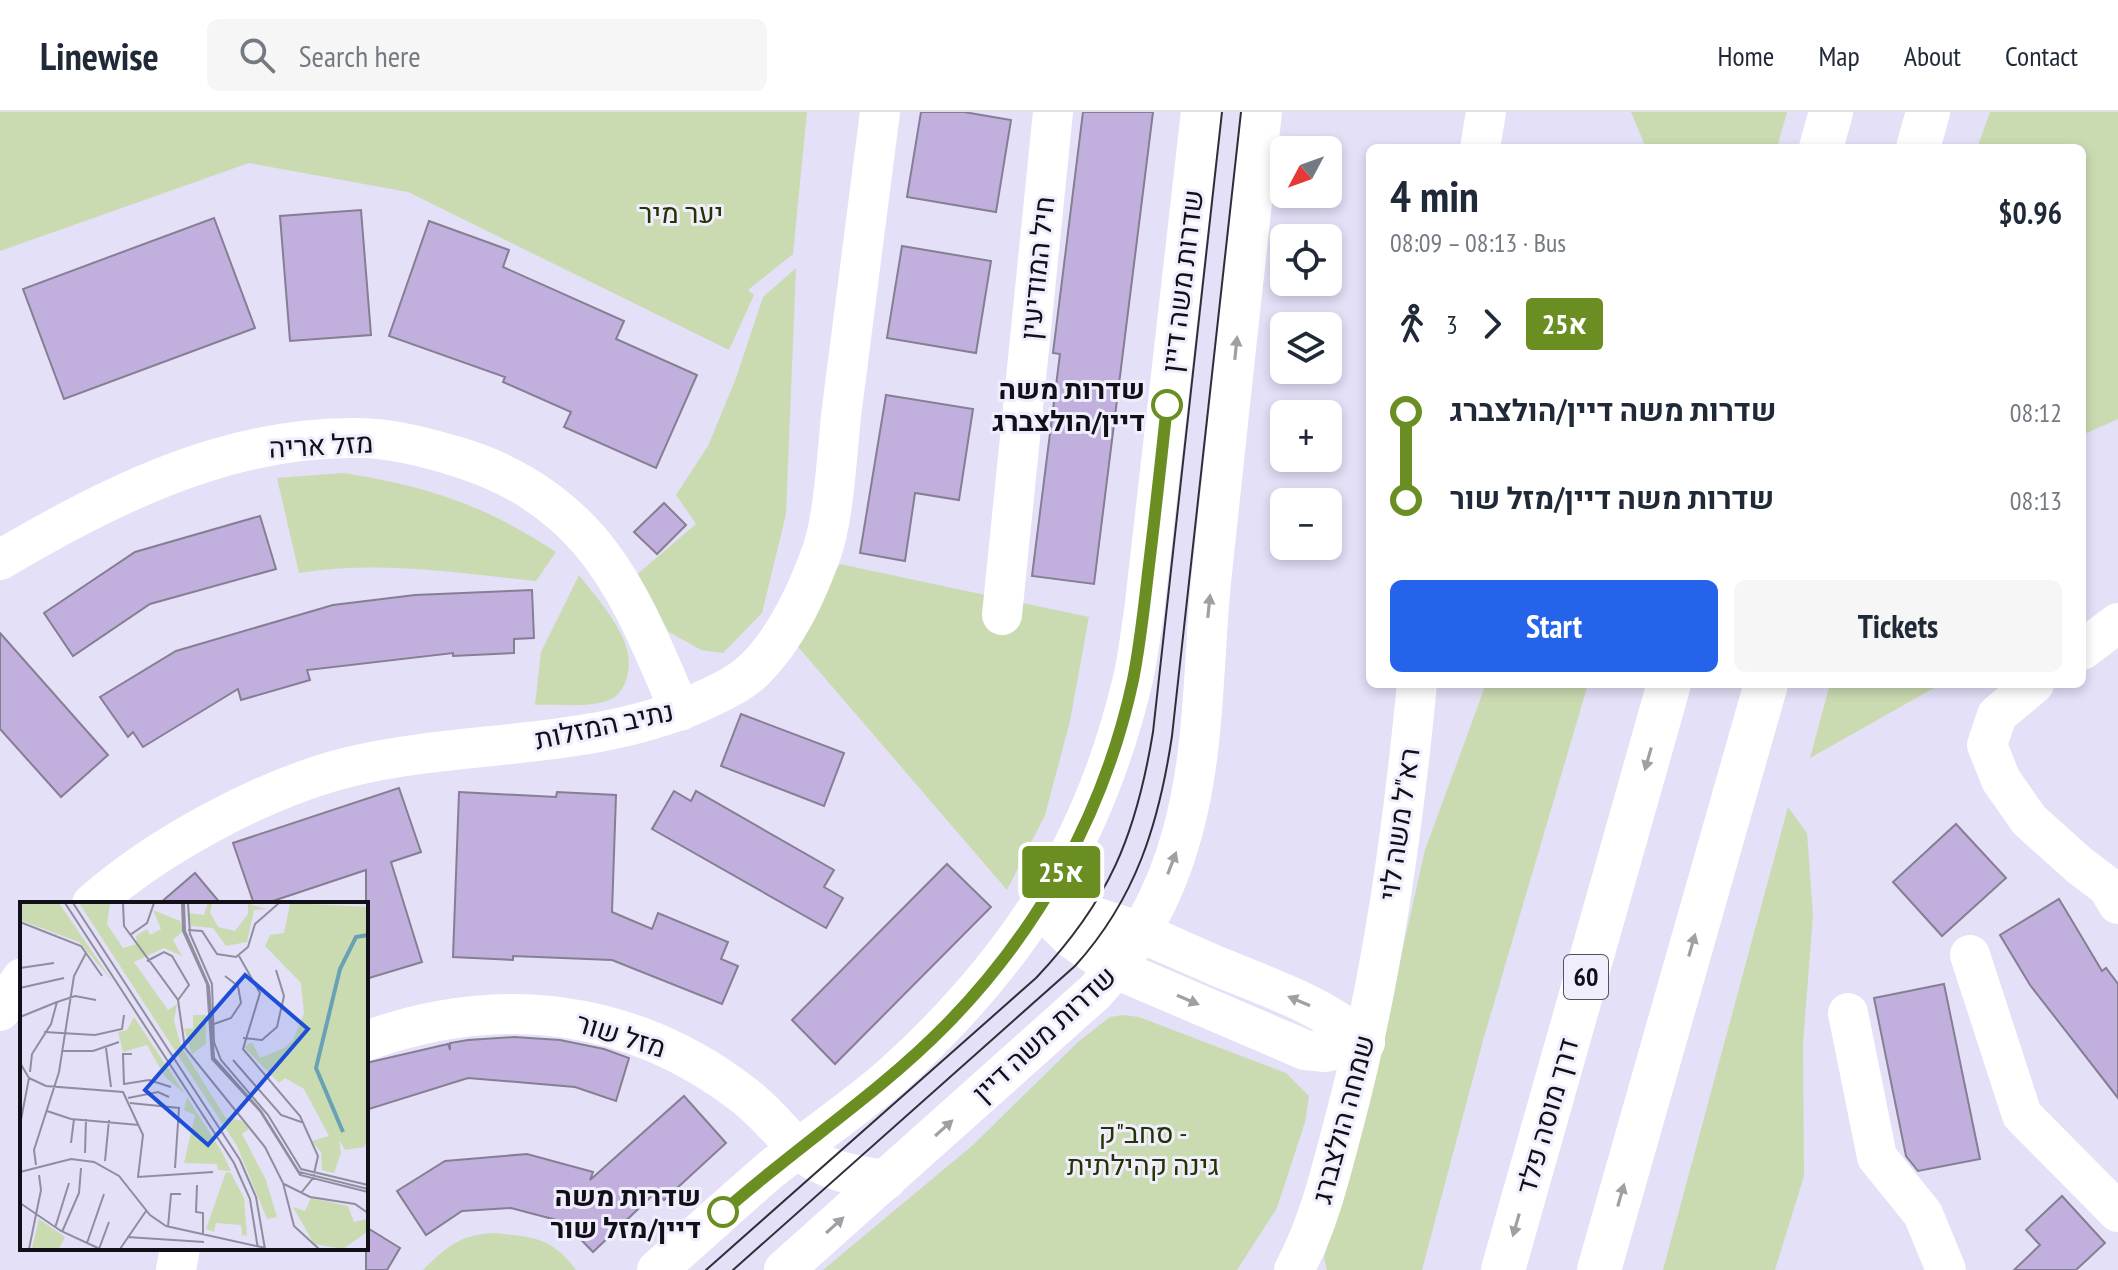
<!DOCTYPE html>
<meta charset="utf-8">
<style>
:root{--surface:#fff;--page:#f6f6f7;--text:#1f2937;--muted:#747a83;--line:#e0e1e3;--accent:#2563eb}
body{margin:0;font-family:"PT Sans Narrow",Heebo,sans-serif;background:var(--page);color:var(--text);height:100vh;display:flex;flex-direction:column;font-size:30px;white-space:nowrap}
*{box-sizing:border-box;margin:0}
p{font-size:26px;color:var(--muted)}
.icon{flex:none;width:44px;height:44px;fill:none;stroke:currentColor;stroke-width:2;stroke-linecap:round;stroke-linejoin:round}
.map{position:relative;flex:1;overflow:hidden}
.side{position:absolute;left:1366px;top:32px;width:720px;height:544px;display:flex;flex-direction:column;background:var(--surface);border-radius:12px;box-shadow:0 4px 12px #0003}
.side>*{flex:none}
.badge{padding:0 16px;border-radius:6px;font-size:28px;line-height:52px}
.needle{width:52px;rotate:229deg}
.buttons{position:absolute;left:1270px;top:24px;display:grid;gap:16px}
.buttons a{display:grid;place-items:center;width:72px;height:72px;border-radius:12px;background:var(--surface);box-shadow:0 4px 12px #0003;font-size:40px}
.map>.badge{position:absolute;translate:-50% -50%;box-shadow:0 0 0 4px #fff}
.legs{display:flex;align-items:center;gap:12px;height:88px;padding:0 24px;font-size:26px}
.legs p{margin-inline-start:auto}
.headline{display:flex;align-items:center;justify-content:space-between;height:136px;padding:0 24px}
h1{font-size:44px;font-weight:600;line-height:60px}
.button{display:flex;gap:16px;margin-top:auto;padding:16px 24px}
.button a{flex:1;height:92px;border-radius:12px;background:var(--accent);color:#fff;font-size:32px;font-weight:600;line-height:92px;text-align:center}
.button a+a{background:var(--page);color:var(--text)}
ul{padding:0 24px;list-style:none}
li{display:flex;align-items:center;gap:28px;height:88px;font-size:30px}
li i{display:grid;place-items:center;width:12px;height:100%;margin:0 10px;background:currentColor}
li i::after{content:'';width:20px;height:20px;margin:-10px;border:6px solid;border-radius:50%;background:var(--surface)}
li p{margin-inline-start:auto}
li:first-child i{background:linear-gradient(#0000 50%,currentColor 0)}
li:last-child i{background:linear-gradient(currentColor 50%,#0000 0)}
header{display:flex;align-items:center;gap:48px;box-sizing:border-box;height:112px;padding:0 40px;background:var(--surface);border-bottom:2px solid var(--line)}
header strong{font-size:38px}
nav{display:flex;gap:44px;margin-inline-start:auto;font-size:28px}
.search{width:560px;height:72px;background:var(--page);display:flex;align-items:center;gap:20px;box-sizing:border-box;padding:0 28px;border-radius:12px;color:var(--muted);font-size:30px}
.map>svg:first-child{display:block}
</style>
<header>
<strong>Linewise</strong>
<div class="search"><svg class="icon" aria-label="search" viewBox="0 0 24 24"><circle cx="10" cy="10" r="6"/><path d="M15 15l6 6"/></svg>Search here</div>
<nav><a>Home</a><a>Map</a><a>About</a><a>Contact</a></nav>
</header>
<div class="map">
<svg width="2118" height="1158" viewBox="0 0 2118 1158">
<rect width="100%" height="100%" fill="#e3e0f7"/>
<!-- green -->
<g fill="#cbdbb1">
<polygon points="0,0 807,0 793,142 748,178 754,183 729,238 408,80 249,51 0,139"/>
<polygon points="1631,0 1787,0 1777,36 1646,36"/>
<polygon points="1990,0 2118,0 2118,307 2082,323 2082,36 1977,36"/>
<polygon points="796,156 786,402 762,501 723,541 701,538 669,520 634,465 696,412 676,383 708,334 736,266 763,185"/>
<path d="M 343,361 C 427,374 485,393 556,440 L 536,469 C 457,461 379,448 299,461 L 277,366 Z"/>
<polygon points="840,452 1089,505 1070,609 1045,703 1007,778 793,529"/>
<path d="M 579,463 C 601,492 642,533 625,571 C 622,578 617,585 609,588 C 591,596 555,592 535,593 L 541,540 Z"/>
<polygon points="1486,572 1588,572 1484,925 1422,1158 1327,1158 1324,1146 1377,951 1425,738"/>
<polygon points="1830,572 1941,572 1810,646"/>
<polygon points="1788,695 1807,721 1813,803 1803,932 1804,1064 1775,1158 1663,1158"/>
<polygon points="1123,903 1139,905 1286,961 1309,984 1305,1010 1277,1096 1237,1158 823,1158 973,1033 1078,930 1110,905"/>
<path d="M 493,1121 C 532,1125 551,1124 576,1158 L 423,1158 C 446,1135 460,1123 493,1121 Z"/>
</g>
<!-- building -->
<g fill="#c1b0dd" stroke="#867e92" stroke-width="2">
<polygon points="921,0 964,0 1011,8 996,100 907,85"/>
<polygon points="1083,0 1153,0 1094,472 1032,464 1060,242 1053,241"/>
<polygon points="361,98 371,223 290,229 280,104"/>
<polygon points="214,106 255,216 64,287 23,177"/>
<polygon points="429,109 509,138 503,155 624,209 616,227 697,263 656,356 564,315 571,300 503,270 505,265 389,224"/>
<polygon points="902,134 991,149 976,241 887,226"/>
<polygon points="886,283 973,297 959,388 915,381 905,449 860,441"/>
<polygon points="664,391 686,413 657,442 634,420"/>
<polygon points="260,404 276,457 150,492 73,544 44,501 135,440"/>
<polygon points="532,478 534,526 514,527 514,541 453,544 453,541 307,558 310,568 241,588 238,577 143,635 133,620 128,625 100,585 176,539 333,493 415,483"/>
<polygon points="0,521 108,643 61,685 0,617"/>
<polygon points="741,602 844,641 824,694 721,654"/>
<polygon points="399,676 421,740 391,750 422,850 366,867 366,758 264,792 254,792 233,731"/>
<polygon points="674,679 691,689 696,679 834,758 824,775 843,786 826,816 652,717"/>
<polygon points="459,680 556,685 557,680 616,683 612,800 652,817 658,801 728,830 721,847 738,854 722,892 612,848 513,844 513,848 453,845"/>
<polygon points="1956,712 2006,766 1942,824 1893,770"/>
<polygon points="947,752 991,795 835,952 792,908"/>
<polygon points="195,761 221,792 159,792"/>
<polygon points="2059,787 2102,859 2106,856 2118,872 2118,986 2030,873 2000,823"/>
<polygon points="1944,872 1980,1047 1918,1059 1906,1044 1874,886"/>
<polygon points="514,925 560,928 604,937 629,946 616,989 575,975 468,966 366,998 366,951 448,932 450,938 450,931 468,928"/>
<polygon points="684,984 726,1031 664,1088 656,1080 593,1140 564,1110 511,1096 462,1099 426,1123 397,1079 445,1049 527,1042 593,1060 590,1068"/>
<polygon points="2062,1084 2105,1131 2076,1158 2014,1158 2040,1133 2026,1118"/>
<polygon points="366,1115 400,1136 387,1158 366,1158"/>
</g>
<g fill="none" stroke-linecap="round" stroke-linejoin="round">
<!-- minor -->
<g stroke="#fff" stroke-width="40">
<polyline points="1480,36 1486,0"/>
<path d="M 0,448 C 108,384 228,324 357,326 C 391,326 425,335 458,345 C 508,360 554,388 589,428 C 631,477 655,541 680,599"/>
<polyline points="1002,503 1053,0"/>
<polyline points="2082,538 2118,511"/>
<polyline points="2034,572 1997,603 1987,633 2001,668 2029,708 2079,753 2108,775 2118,792"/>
<path d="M 92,792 C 157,734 264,676 349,655 C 464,627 589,639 700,590 C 719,581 740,572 755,557 C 787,525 807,481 822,439 C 834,404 837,342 841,304 C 854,202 867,101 880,0"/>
<polyline points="1040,795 1072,827 1116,857 1305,938 1326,940 1365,930"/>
<path d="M 1040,795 C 1107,801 1158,829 1219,855 C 1270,876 1323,893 1365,930"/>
<polyline points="1970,843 2022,1003 2118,1100"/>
<polyline points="0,899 22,866"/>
<polyline points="1848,901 1877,1045 1923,1102 1946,1158"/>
<path d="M 366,929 C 499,881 632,896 745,984 C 764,999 779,1017 796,1035 C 820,1058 854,1064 886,1068"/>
<polyline points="176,1158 180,1136"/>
<path d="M 657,1158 C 695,1125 732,1091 770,1058 C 811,1025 855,997 894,962 C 1017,850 1093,733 1132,571 C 1138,548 1140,523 1144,500 L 1201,0"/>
<path d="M 784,1158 L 1095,880 C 1137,835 1166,781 1182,722 C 1205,641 1203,553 1211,470 C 1227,313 1245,157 1262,0"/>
<path d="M 1294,1158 C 1320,1110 1332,1055 1346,1003 C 1383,862 1403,716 1417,572"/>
</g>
<!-- highway -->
<g stroke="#fff" stroke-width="44">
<polyline points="1821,36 1831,0"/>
<polyline points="1918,36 1928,0"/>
<polyline points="1503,1158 1669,572"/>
<polyline points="1599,1158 1766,572"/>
</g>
<!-- tram -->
<g stroke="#2f2e38" stroke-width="2">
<path d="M 706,1158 L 1036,866 C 1109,789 1136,724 1153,620 L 1222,0"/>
<path d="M 733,1158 L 1075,854 C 1136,787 1159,711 1172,624 L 1241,0"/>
</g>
</g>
<!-- one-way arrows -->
<defs><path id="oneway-solid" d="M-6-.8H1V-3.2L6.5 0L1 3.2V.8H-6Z" transform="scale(2)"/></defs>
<g fill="#a09fa3">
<use href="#oneway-solid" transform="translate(1236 236) rotate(-84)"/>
<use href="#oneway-solid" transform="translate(1209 494) rotate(-84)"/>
<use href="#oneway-solid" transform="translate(1648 647) rotate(106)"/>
<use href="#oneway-solid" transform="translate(1172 751) rotate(-69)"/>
<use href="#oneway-solid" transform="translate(1692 833) rotate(-74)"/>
<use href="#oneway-solid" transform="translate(1188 888) rotate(23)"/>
<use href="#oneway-solid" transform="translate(1299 889) rotate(-157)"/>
<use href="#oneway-solid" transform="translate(944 1016) rotate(-42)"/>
<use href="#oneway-solid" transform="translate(1621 1083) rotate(-74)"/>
<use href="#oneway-solid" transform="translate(835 1113) rotate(-42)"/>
<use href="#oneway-solid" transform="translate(1516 1113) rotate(106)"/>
</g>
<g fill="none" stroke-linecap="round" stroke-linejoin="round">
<!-- line-1 casing -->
<g stroke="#fff" stroke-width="18">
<path id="line-1" d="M 723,1100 C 795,1036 877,983 945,914 C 1039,819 1105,699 1133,568 C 1140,533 1144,496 1148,461 C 1155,405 1161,349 1167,293"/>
</g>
<!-- line-1 -->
<use href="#line-1" stroke="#6b8e23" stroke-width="12"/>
</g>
<!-- markers -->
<g fill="#fff" stroke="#6b8e23" stroke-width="4">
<circle cx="1167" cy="293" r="14"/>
<circle cx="723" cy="1100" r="14"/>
</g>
<g text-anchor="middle" stroke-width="6" stroke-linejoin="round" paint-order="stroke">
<!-- shield labels -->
<rect fill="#f0eefc" stroke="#54535c" stroke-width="2" x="1564" y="843" width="44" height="44" rx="6"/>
<g font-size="26" font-weight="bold" fill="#111018">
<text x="1586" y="874">60</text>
</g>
<!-- park labels -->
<g font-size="28" fill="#243300" stroke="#f0eefc">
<text x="681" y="111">יער מיר</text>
<text x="1143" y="1031">סחב"ק -<tspan x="1143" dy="32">גינה קהילתית</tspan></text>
</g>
<!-- street labels -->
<g font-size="28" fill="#111018" stroke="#f0eefc">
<text transform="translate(1037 156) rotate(-84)" y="10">חיל המודיעין</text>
<text transform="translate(1182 169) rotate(-83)" y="10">שדרות משה דיין</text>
<text transform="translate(321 333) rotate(-3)" y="10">מזל אריה</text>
<text transform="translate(604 613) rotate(-12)" y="10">נתיב המזלות</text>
<text transform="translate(1399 712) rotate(-82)" y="10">רא"ל משה לוי</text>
<text transform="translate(1044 922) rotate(-43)" y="10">שדרות משה דיין</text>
<text transform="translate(621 923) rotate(17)" y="10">מזל שור</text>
<text transform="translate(1547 1004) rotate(-74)" y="10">דרך מוסה פלד</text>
<text transform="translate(1343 1007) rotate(-75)" y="10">שמחה הולצברג</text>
</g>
<!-- stop labels -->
<g font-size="28" font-weight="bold" fill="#111018" stroke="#f0eefc" text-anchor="end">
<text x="1145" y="287">שדרות משה<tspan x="1145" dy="32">דיין/הולצברג</tspan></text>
<text x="701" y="1094">שדרות משה<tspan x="701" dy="32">דיין/מזל שור</tspan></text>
</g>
</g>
<!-- overview -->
<g transform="translate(20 790)">
<rect width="348" height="348" fill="#e3e0f7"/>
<path d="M 0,1 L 39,1 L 93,80 L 59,40 L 0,18 ZM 59,1 L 90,2 L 87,22 L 103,46 L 117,42 L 116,34 L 127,27 L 130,33 L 141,27 L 133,8 L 160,19 L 163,29 L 153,38 L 162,54 L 144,46 L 114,60 L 148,108 L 157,102 L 154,119 L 161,144 L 205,215 L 222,219 L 229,227 L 222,232 L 246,278 L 257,315 L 247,317 L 217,244 ZM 188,1 L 204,1 L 192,2 L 190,10 L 198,25 L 215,29 L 228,12 L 228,2 L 247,7 L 234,8 L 227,40 L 206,44 L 193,26 L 171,24 L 169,11 L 184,13 ZM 270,1 L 348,5 L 348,237 L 344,245 L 325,248 L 319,238 L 321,251 L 314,271 L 302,268 L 301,250 L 292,239 L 309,234 L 284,187 L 265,176 L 259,181 L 224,145 L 232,140 L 240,156 L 264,146 L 273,138 L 284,111 L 281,81 L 245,44 L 250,33 L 264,31 ZM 173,113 L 186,113 L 186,142 L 172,152 L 164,127 L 173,126 ZM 114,115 L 165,192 L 145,175 L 127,143 L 103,150 L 98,130 L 107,128 ZM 167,195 L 202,250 L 211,269 L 198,268 L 197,262 L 164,261 L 175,213 L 164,208 ZM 206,270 L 211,271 L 224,296 L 227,334 L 222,333 L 221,323 L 196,321 L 194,330 L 186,327 ZM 291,296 L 328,304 L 334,320 L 347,317 L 347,330 L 323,347 L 294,342 L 273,305 L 285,309 ZM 19,317 L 45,335 L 39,347 L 12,346 Z" fill="#cbdbb1"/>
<path fill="none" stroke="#69a2b5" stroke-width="4" d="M 323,230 L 296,166 L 320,67 L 336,35 L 348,33"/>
<path fill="none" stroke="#8f8d9e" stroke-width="2" d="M 45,1 L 214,261 L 230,297 L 238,347M 53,1 L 220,258 L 236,295 L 245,347M 103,1 L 104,24 L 158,98 L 165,146 L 245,245 L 263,281 L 274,324 L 299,347M 162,1 L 163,29 L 187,82 L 192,157 L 240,209 L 280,273 L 348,290M 164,1 L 165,29 L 189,84 L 194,156 L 241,209 L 279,270 L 348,287M 168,1 L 170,32 L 192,82 L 194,140 L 201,158 L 248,213 L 281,267 L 348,283M 0,20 L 61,44 L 82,74M 168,28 L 182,29 L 197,52 L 216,55 L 228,45 L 235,22 L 259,1M 110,33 L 127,21 L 134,1M 219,54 L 240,91 L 223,147 L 280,214 L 298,254 L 293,276 L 281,291M 127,59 L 144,50 L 152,54 L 169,83 L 158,98M 0,66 L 34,61M 0,86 L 44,76M 0,115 L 37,100M 194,122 L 211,116 L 221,101 L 218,84 L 205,74M 24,130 L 75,133 L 102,127 L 104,113M 223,136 L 242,138 L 257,125 L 264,94 L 256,68M 86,146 L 91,185M 43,149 L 73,149 L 99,140M 213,158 L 261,213 L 284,221M 0,161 L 9,176 L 0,223M 10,170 L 12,152 L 31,122 L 37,100 L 55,94 L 76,98M 9,176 L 26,184 L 103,190 L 123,233 L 118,275 L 193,270M 104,182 L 129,178 L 151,185M 104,183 L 103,152 L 112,152M 108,196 L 138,190 L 149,195M 110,201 L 159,206 L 155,266M 27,209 L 51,217 L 119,223M 51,241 L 54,217M 65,251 L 66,217M 85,259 L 89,218M 16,263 L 14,248 L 39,170 L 54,74 L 66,51M 0,270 L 51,257 L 74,260 L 99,274 L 130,313 L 146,324 L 250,347M 264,282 L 290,295 L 335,302 L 348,311M 177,283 L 176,310 L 183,311 L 183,332M 0,301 L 41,329 L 80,347M 148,325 L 151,292 L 161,292M 35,326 L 49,281M 42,330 L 59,291 L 61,266M 107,335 L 184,340M 67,341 L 84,292M 9,347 L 21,288 L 19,273M 79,347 L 89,320M 100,347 L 126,309"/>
<path fill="#1d4ed8" fill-opacity="0.15" stroke="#1d4ed8" stroke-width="4" d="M 225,73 L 288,127 L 188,243 L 125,188 Z"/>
<rect width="348" height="348" fill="none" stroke="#111018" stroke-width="4"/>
</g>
</svg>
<div class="buttons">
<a><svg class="needle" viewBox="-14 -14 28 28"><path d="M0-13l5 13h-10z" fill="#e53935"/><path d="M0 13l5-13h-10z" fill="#747a83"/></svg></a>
<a><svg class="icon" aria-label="locate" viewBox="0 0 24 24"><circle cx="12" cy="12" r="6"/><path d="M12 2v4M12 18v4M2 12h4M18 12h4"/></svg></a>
<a><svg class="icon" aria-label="layers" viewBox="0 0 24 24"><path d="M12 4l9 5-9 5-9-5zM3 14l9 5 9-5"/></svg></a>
<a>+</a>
<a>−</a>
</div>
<b class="badge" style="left:1061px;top:760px;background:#6b8e23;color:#fff">25א</b>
<section class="side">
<div class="headline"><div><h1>4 min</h1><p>08:09 – 08:13 · Bus</p></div><b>$0.96</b></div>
<div class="legs"><svg class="icon" aria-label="walk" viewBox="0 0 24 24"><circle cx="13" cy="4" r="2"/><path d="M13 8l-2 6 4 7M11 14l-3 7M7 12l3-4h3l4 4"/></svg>3<svg class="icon" aria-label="forward" viewBox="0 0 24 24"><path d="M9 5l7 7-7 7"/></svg><b class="badge" style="background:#6b8e23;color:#fff">25א</b></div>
<ul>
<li><i style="color:#6b8e23"></i><b>שדרות משה דיין/הולצברג</b><p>08:12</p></li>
<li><i style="color:#6b8e23"></i><b>שדרות משה דיין/מזל שור</b><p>08:13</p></li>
</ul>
<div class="button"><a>Start</a><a>Tickets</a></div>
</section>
</div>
